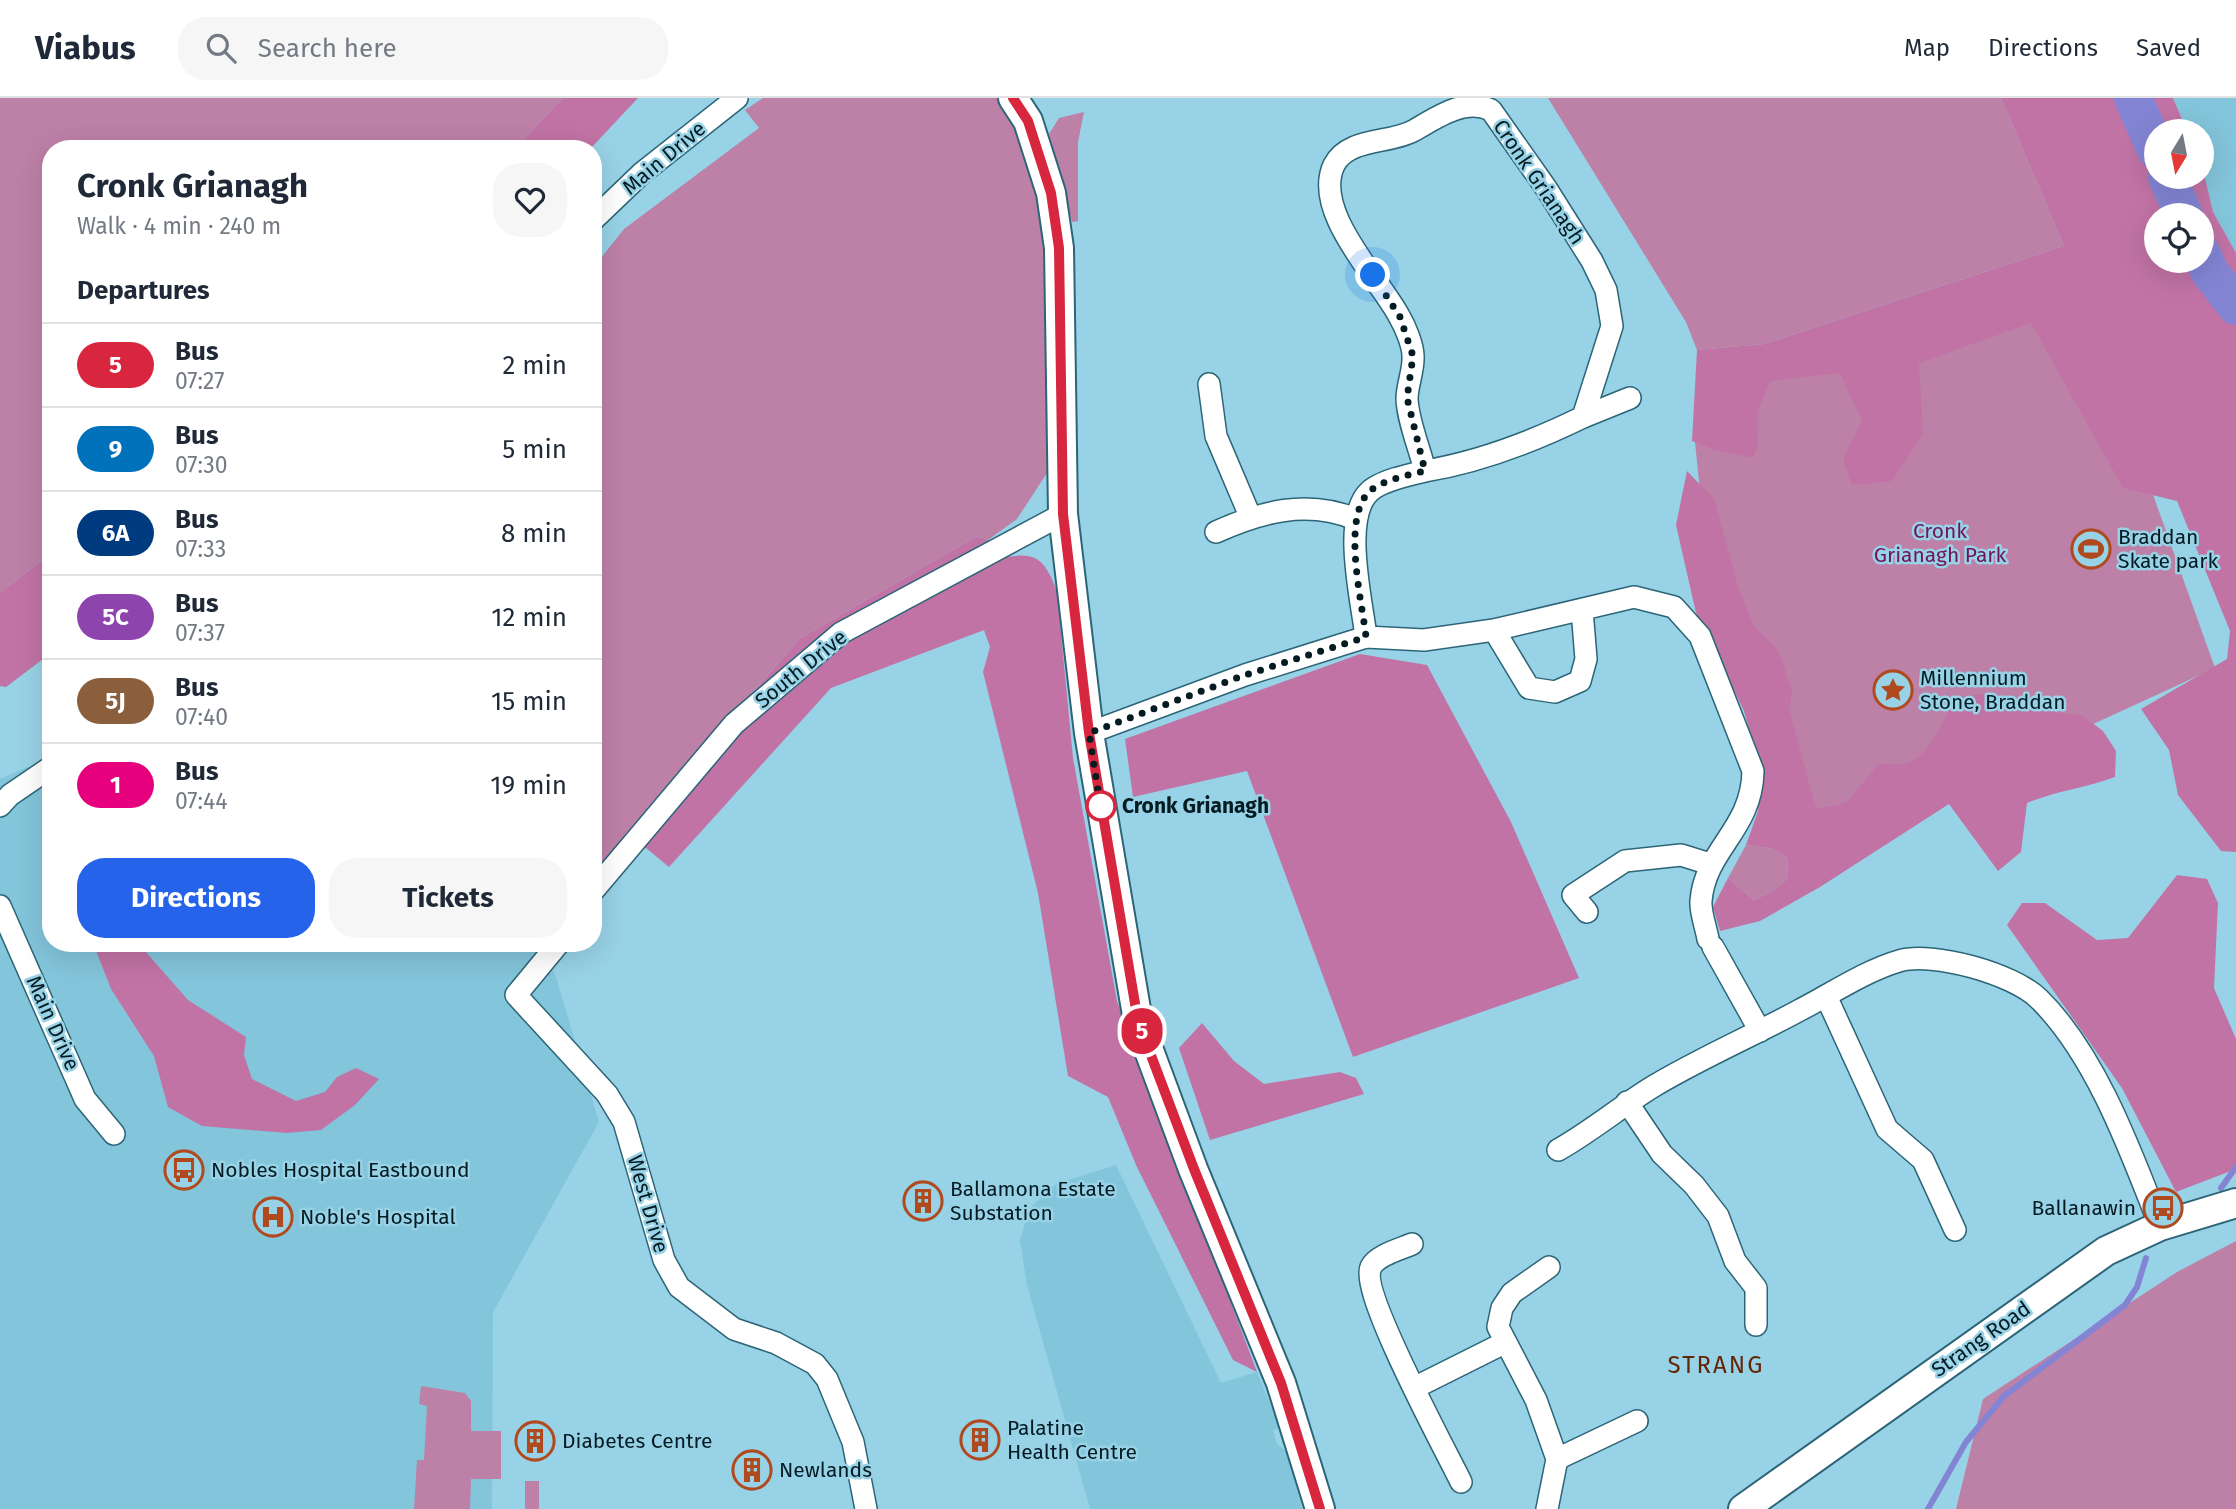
<!DOCTYPE html>
<meta charset="utf-8">
<style>
:root{--surface:#fff;--page:#f6f6f7;--text:#1f2937;--muted:#747a83;--line:#e0e1e3;--accent:#2563eb}
body{margin:0;font-family:"Fira Sans",sans-serif;background:var(--page);color:var(--text);height:100vh;display:flex;flex-direction:column;font-size:26px;white-space:nowrap}
*{box-sizing:border-box;margin:0}
p{font-size:23px;color:var(--muted)}
.icon{flex:none;width:38px;height:38px;fill:none;stroke:currentColor;stroke-width:2;stroke-linecap:round;stroke-linejoin:round}
.map{position:relative;flex:1;overflow:hidden}
.drawer{position:absolute;left:42px;top:42px;width:560px;height:812px;display:flex;flex-direction:column;background:var(--surface);border-radius:28px;box-shadow:0 7px 28px #0002}
.drawer>*{flex:none}
.badge{padding:0 14px;border-radius:23px;font-size:24px;line-height:46px}
.needle{width:46px;rotate:190deg}
.tools{position:absolute;left:2144px;top:21px;display:grid;gap:14px}
.tools a{display:grid;place-items:center;width:70px;height:70px;border-radius:50%;background:var(--surface);box-shadow:0 7px 28px #0002;font-size:35px}
.you{position:absolute;width:35px;height:35px;margin:-18px;border:5px solid #fff;border-radius:50%;background:#1a73e8;box-shadow:0 0 0 10px #1a73e833}
.map>.badge{position:absolute;translate:-50% -50%;box-shadow:0 0 0 4px #fff}
h2{padding:0 35px;font-size:26px;line-height:63px}
.round{display:grid;place-items:center;flex:none;width:74px;height:74px;border-radius:28px;background:var(--page)}
.headline{display:flex;align-items:center;justify-content:space-between;height:119px;padding:0 35px}
h1{font-size:33px;font-weight:700;line-height:52px}
.cta{display:flex;gap:14px;margin-top:auto;padding:14px 35px}
.cta a{flex:1;height:80px;border-radius:28px;background:var(--accent);color:#fff;font-size:28px;font-weight:700;line-height:80px;text-align:center}
.cta a+a{background:var(--page);color:var(--text)}
ul{padding:0;list-style:none}
li{display:flex;align-items:center;gap:21px;height:84px;padding:0 35px;border-top:2px solid var(--line)}
li div{flex:1}
li b{display:block;font-size:26px}
li em{font-style:normal}
li .badge{min-width:77px;font-weight:700;text-align:center}
header{display:flex;align-items:center;gap:42px;box-sizing:border-box;height:98px;padding:0 35px;background:var(--surface);border-bottom:2px solid var(--line)}
header strong{font-size:33px}
nav{display:flex;gap:38px;margin-inline-start:auto;font-size:24px}
.search{width:490px;height:63px;background:var(--page);display:flex;align-items:center;gap:18px;box-sizing:border-box;padding:0 24px;border-radius:28px;color:var(--muted);font-size:26px}
.map>svg:first-child{display:block}
</style>
<header>
<strong>Viabus</strong>
<div class="search"><svg class="icon" aria-label="search" viewBox="0 0 24 24"><circle cx="10" cy="10" r="6"/><path d="M15 15l6 6"/></svg>Search here</div>
<nav><a>Map</a><a>Directions</a><a>Saved</a></nav>
</header>
<div class="map">
<svg width="2236" height="1411" viewBox="0 0 2236 1411">
<rect width="100%" height="100%" fill="#98d2e6"/>
<!-- built -->
<g fill="#83c5db">
<polygon points="2173,0 2236,0 2236,155 2213,114 2202,67 2202,33 2187,33"/>
<polygon points="51,659 51,845 538,845 556,879 599,1024 493,1214 492,1411 0,1411 0,681"/>
<polygon points="1116,1067 1221,1285 1257,1274 1280,1330 1273,1332 1277,1346 1287,1354 1302,1411 1090,1411 1027,1187 1020,1142 1029,1111 1056,1086"/>
</g>
<!-- green -->
<g fill="#bd80a7">
<polygon points="0,0 563,0 514,51 51,51 51,455 0,495"/>
<polygon points="763,0 1003,0 1031,60 1046,135 1051,330 1047,375 1017,421 988,442 977,438 799,541 596,773 593,766 593,170 624,131 759,30 745,12"/>
<polygon points="1548,0 2001,0 2064,148 1764,246 1697,252 1686,224"/>
<polygon points="1084,14 1078,44 1078,123 1072,124 1049,36 1059,20"/>
<polygon points="2067,156 2215,570 1822,751 1704,433 1695,344 1766,253"/>
<polygon points="1746,747 1774,751 1788,761 1787,781 1774,792 1754,802 1728,780"/>
<polygon points="2236,1143 2236,1411 1956,1411 1983,1301 2177,1174"/>
<polygon points="421,1288 465,1295 471,1303 471,1333 501,1333 501,1381 471,1381 470,1411 414,1411 417,1362 424,1362 427,1308 419,1306"/>
<rect x="525" y="1383" width="14" height="28"/>
</g>
<!-- forest -->
<g fill="#c173a5" fill-rule="evenodd">
<polygon points="563,0 638,0 590,51 514,51"/>
<path d="M 2001,0 L 2173,0 L 2187,33 L 2156,33 L 2156,79 L 2202,79 L 2202,67 L 2213,114 L 2236,155 L 2236,754 L 2221,753 L 2178,697 L 2169,652 L 2141,611 L 2227,561 L 2230,533 L 2177,403 L 2123,390 L 2031,225 L 1919,265 L 1923,335 L 1892,383 L 1852,387 L 1843,361 L 1862,323 L 1840,275 L 1770,283 L 1757,315 L 1758,347 L 1753,360 L 1712,351 L 1692,343 L 1697,252 L 1764,246 L 2064,148 ZM 2156,117 L 2202,117 L 2202,163 L 2156,163 Z"/>
<path d="M 1687,373 L 1714,401 L 1737,485 L 1753,527 L 1779,554 L 1792,593 L 1789,611 L 1816,711 L 1846,705 L 1879,666 C 1887,666 1900,668 1908,665 C 1934,655 1942,619 1958,598 L 1986,596 L 2037,612 L 2083,618 L 2103,633 L 2116,653 L 2115,679 C 2085,690 2056,693 2027,705 L 2021,754 L 1998,773 L 1949,706 L 1820,789 L 1760,823 L 1720,833 L 1713,809 L 1728,780 L 1754,802 L 1774,792 L 1787,781 L 1788,761 L 1774,751 L 1746,747 L 1758,713 L 1762,677 L 1744,613 L 1696,515 L 1676,427 Z"/>
<path d="M 977,438 L 988,442 L 998,461 C 1035,452 1045,460 1057,494 L 1073,660 L 1117,903 L 1257,1274 L 1233,1262 L 1136,1067 L 1108,999 L 1068,978 L 1038,795 L 983,574 L 990,549 L 984,532 L 831,590 L 669,769 L 629,736 L 799,541 Z"/>
<polygon points="51,455 51,555 6,589 0,588 0,495"/>
<polygon points="1360,556 1427,567 1511,724 1579,880 1353,959 1247,673 1133,699 1125,641"/>
<polygon points="2177,777 2207,781 2218,805 2214,890 2236,941 2236,1071 2176,1094 2122,990 2007,827 2022,805 2045,805 2097,842 2128,840"/>
<polygon points="93,845 138,845 188,902 246,939 244,957 252,981 296,1003 325,994 337,979 356,970 379,981 355,1007 321,1032 287,1035 202,1028 168,1009 154,958 111,891"/>
<polygon points="1202,925 1234,963 1264,986 1340,974 1356,980 1364,996 1210,1042 1179,950"/>
</g>
<g fill="none" stroke-linecap="round" stroke-linejoin="round">
<!-- stream -->
<g stroke="#8385d4" stroke-width="6">
<polyline points="2221,1090 2236,1069"/>
<polyline points="1928,1411 1966,1344 2004,1298 2125,1207 2137,1189 2146,1160"/>
</g>
<!-- river -->
<g stroke="#8385d4" stroke-width="38">
<polyline points="2133,0 2156,52"/>
<polyline points="2167,79 2184,117"/>
<polyline points="2202,156 2209,173 2236,208"/>
</g>
<!-- minor casing -->
<g stroke="#2c6577" stroke-width="24">
<g id="minor">
<polyline points="593,122 642,75 737,0"/>
<polyline points="1209,286 1216,338 1250,418"/>
<polyline points="1583,319 1630,300"/>
<path d="M 1216,434 C 1260,414 1307,401 1355,421"/>
<polyline points="1494,532 1529,590 1555,594 1580,583 1586,561 1582,512"/>
<path d="M 1366,539 C 1362,502 1339,412 1374,390 C 1388,381 1409,377 1425,373 C 1420,351 1408,324 1407,301 C 1407,287 1414,272 1413,258 C 1413,247 1405,228 1399,218 C 1378,179 1312,113 1334,67 C 1348,39 1391,46 1415,32 C 1438,18 1466,0 1491,12 L 1546,90 L 1592,163 L 1606,192 L 1612,228 L 1583,319 C 1534,343 1479,364 1425,373"/>
<path d="M 1089,635 L 1245,577 L 1366,539 L 1424,542 L 1494,532 L 1634,499 L 1674,509 L 1700,538 L 1753,673 C 1752,732 1705,751 1701,803 C 1700,814 1706,829 1708,841"/>
<polyline points="0,708 10,697 51,669"/>
<polyline points="593,793 734,626 841,535 1063,416"/>
<polyline points="0,808 85,1001 114,1036"/>
<polyline points="1587,814 1573,797 1625,763 1681,757 1710,766"/>
<polyline points="559,845 516,897 607,996 624,1024 664,1162 679,1189 734,1231 776,1245 815,1266 827,1281 853,1344 866,1411"/>
<polyline points="1713,849 1760,933"/>
<polyline points="1826,898 1887,1031 1923,1062 1955,1132"/>
<polyline points="1627,1004 1662,1056 1694,1087 1718,1118 1735,1163 1756,1190 1756,1227"/>
<path d="M 1558,1052 C 1592,1033 1621,1008 1654,988 C 1701,960 1752,938 1800,912 C 1831,896 1865,873 1899,863 C 1933,853 2014,876 2039,901 C 2096,957 2131,1054 2160,1128"/>
<path d="M 1412,1146 C 1401,1151 1377,1157 1371,1169 C 1359,1193 1446,1353 1461,1384"/>
<polyline points="1414,1290 1504,1245"/>
<polyline points="1557,1361 1637,1323"/>
<polyline points="1547,1411 1557,1361 1536,1302 1498,1229 1502,1210 1512,1195 1549,1169"/>
</g>
</g>
<!-- major casing -->
<g stroke="#2c6577" stroke-width="32">
<g id="major">
<polyline points="1013,0 1028,23 1051,95 1059,150 1063,416 1089,635 1138,923 1193,1071 1281,1285 1320,1411"/>
<polyline points="1743,1411 2106,1153 2160,1128 2236,1105"/>
</g>
</g>
<!-- minor -->
<use href="#minor" stroke="#fff" stroke-width="21"/>
<!-- major -->
<use href="#major" stroke="#fff" stroke-width="28"/>
</g>
<g fill="none" stroke-linecap="round" stroke-linejoin="round">
<!-- line casing -->
<g stroke="#fff" stroke-width="16">
<polyline id="line" points="1013,0 1028,23 1051,95 1059,150 1063,416 1089,635 1138,923 1194,1071 1281,1285 1320,1411"/>
</g>
<!-- line -->
<use href="#line" stroke="#d7263d" stroke-width="10"/>
<!-- walk -->
<path stroke="#041b22" stroke-width="7" stroke-dasharray="0 12.6" d="M 1101,708 L 1101,712 L 1089,635 L 1245,577 L 1366,539 C 1362,502 1339,412 1374,390 C 1388,381 1409,377 1425,373 L 1407,300 L 1413,258 L 1400,219 L 1373,177"/>
</g>
<!-- icons -->
<defs>
<g id="stadium-ring" transform="scale(2.0125)"><circle r="9.5" fill="#98d2e6" stroke="#b04a1e" stroke-width="1.5"/><path d="M0-5a6.5 5 0 1 0 0 10a6.5 5 0 1 0 0-10ZM-3.5-1.8h7v3.6h-7Z" fill="#b04a1e"/></g>
<g id="sight-ring" transform="scale(2.0125)"><circle r="9.5" fill="#98d2e6" stroke="#b04a1e" stroke-width="1.5"/><path d="M0-6L1.8-2.2L6-1.7L2.9 1.2L3.7 5.4L0 3.3L-3.7 5.4L-2.9 1.2L-6-1.7L-1.8-2.2Z" fill="#b04a1e"/></g>
<g id="bus-ring" transform="scale(2.0125)"><circle r="9.5" fill="#98d2e6" stroke="#b04a1e" stroke-width="1.5"/><path d="M-5-6H5V4H4V6H2V4H-2V6H-4V4H-5ZM-3.5-4V0h7V-4ZM-3.5 1.2v1.5H-2V1.2ZM2 1.2v1.5H3.5V1.2Z" fill="#b04a1e"/></g>
<g id="building-ring" transform="scale(2.0125)"><circle r="9.5" fill="#98d2e6" stroke="#b04a1e" stroke-width="1.5"/><path d="M-4-6H4V6H1V3H-1V6H-4ZM-2.5-4.3h1.7v1.8h-1.7ZM.8-4.3h1.7v1.8H.8ZM-2.5-1h1.7V.8h-1.7ZM.8-1h1.7V.8H.8Z" fill="#b04a1e"/></g>
<g id="hospital-ring" transform="scale(2.0125)"><circle r="9.5" fill="#98d2e6" stroke="#b04a1e" stroke-width="1.5"/><path d="M-5-5h3v3.5h4V-5h3V5h-3V1.5h-4V5h-3Z" fill="#b04a1e"/></g>
</defs>
<g fill-rule="evenodd">
<use href="#stadium-ring" x="2091" y="451"/>
<use href="#sight-ring" x="1893" y="592"/>
<use href="#bus-ring" x="184" y="1072"/>
<use href="#building-ring" x="923" y="1103"/>
<use href="#bus-ring" x="2163" y="1110"/>
<use href="#hospital-ring" x="273" y="1119"/>
<use href="#building-ring" x="980" y="1342"/>
<use href="#building-ring" x="535" y="1343"/>
<use href="#building-ring" x="752" y="1372"/>
</g>
<!-- markers -->
<circle fill="#fff" stroke="#d7263d" stroke-width="3.5" cx="1101" cy="708" r="14"/>
<g text-anchor="middle" stroke-width="5" stroke-linejoin="round" paint-order="stroke">
<!-- street labels -->
<g font-size="21" fill="#041b22" stroke="#98d2e6">
<text transform="translate(664 60) rotate(-40)" y="7">Main Drive</text>
<text transform="translate(1539 84) rotate(56)" y="7">Cronk Grianagh</text>
<text transform="translate(801 571) rotate(-39)" y="7">South Drive</text>
<text transform="translate(53 925) rotate(66)" y="7">Main Drive</text>
<text transform="translate(648 1106) rotate(74)" y="7">West Drive</text>
<text transform="translate(1981 1241) rotate(-35)" y="7">Strang Road</text>
</g>
<!-- park labels -->
<g font-size="21" fill="#731459" stroke="#98d2e6">
<text x="1940" y="440">Cronk<tspan x="1940" dy="24">Grianagh Park</tspan></text>
</g>
<!-- poi labels -->
<g font-size="21" fill="#041b22" stroke="#98d2e6" text-anchor="start">
<text x="2118" y="446">Braddan<tspan x="2118" dy="24">Skate park</tspan></text>
<text x="1920" y="587">Millennium<tspan x="1920" dy="24">Stone, Braddan</tspan></text>
<text x="211" y="1079">Nobles Hospital Eastbound</text>
<text x="950" y="1098">Ballamona Estate<tspan x="950" dy="24">Substation</tspan></text>
<text x="2136" y="1117" text-anchor="end">Ballanawin</text>
<text x="300" y="1126">Noble's Hospital</text>
<text x="1007" y="1337">Palatine<tspan x="1007" dy="24">Health Centre</tspan></text>
<text x="562" y="1350">Diabetes Centre</text>
<text x="779" y="1379">Newlands</text>
</g>
<!-- stop labels -->
<g font-size="21" font-weight="bold" fill="#041b22" stroke="#98d2e6" text-anchor="start">
<text x="1122" y="715">Cronk Grianagh</text>
</g>
<!-- quarter labels -->
<g font-size="24" letter-spacing="2" fill="#642406" stroke="#98d2e6">
<text x="1716" y="1275">STRANG</text>
</g>
</g>
</svg>
<div class="tools">
<a><svg class="needle" viewBox="-14 -14 28 28"><path d="M0-13l5 13h-10z" fill="#e53935"/><path d="M0 13l5-13h-10z" fill="#747a83"/></svg></a>
<a><svg class="icon" aria-label="locate" viewBox="0 0 24 24"><circle cx="12" cy="12" r="6"/><path d="M12 2v4M12 18v4M2 12h4M18 12h4"/></svg></a>
</div>
<div class="you" style="left:1373px;top:177px"></div>
<b class="badge" style="left:1142px;top:933px;background:#d7263d;color:#fff">5</b>
<section class="drawer">
<div class="headline"><div><h1>Cronk Grianagh</h1><p>Walk · 4 min · 240 m</p></div><a class="round"><svg class="icon" aria-label="heart" viewBox="0 0 24 24"><path d="M12 20l-8-8c-3-5 5-10 8-4 3-6 11-1 8 4z"/></svg></a></div>
<h2>Departures</h2>
<ul>
<li><span class="badge" style="background:#d7263d;color:#fff">5</span><div><b>Bus</b><p>07:27</p></div><em>2 min</em></li>
<li><span class="badge" style="background:#0072bc;color:#fff">9</span><div><b>Bus</b><p>07:30</p></div><em>5 min</em></li>
<li><span class="badge" style="background:#003b80;color:#fff">6A</span><div><b>Bus</b><p>07:33</p></div><em>8 min</em></li>
<li><span class="badge" style="background:#8e44ad;color:#fff">5C</span><div><b>Bus</b><p>07:37</p></div><em>12 min</em></li>
<li><span class="badge" style="background:#8b5e3c;color:#fff">5J</span><div><b>Bus</b><p>07:40</p></div><em>15 min</em></li>
<li><span class="badge" style="background:#e6007e;color:#fff">1</span><div><b>Bus</b><p>07:44</p></div><em>19 min</em></li>
</ul>
<div class="cta"><a>Directions</a><a>Tickets</a></div>
</section>
</div>
